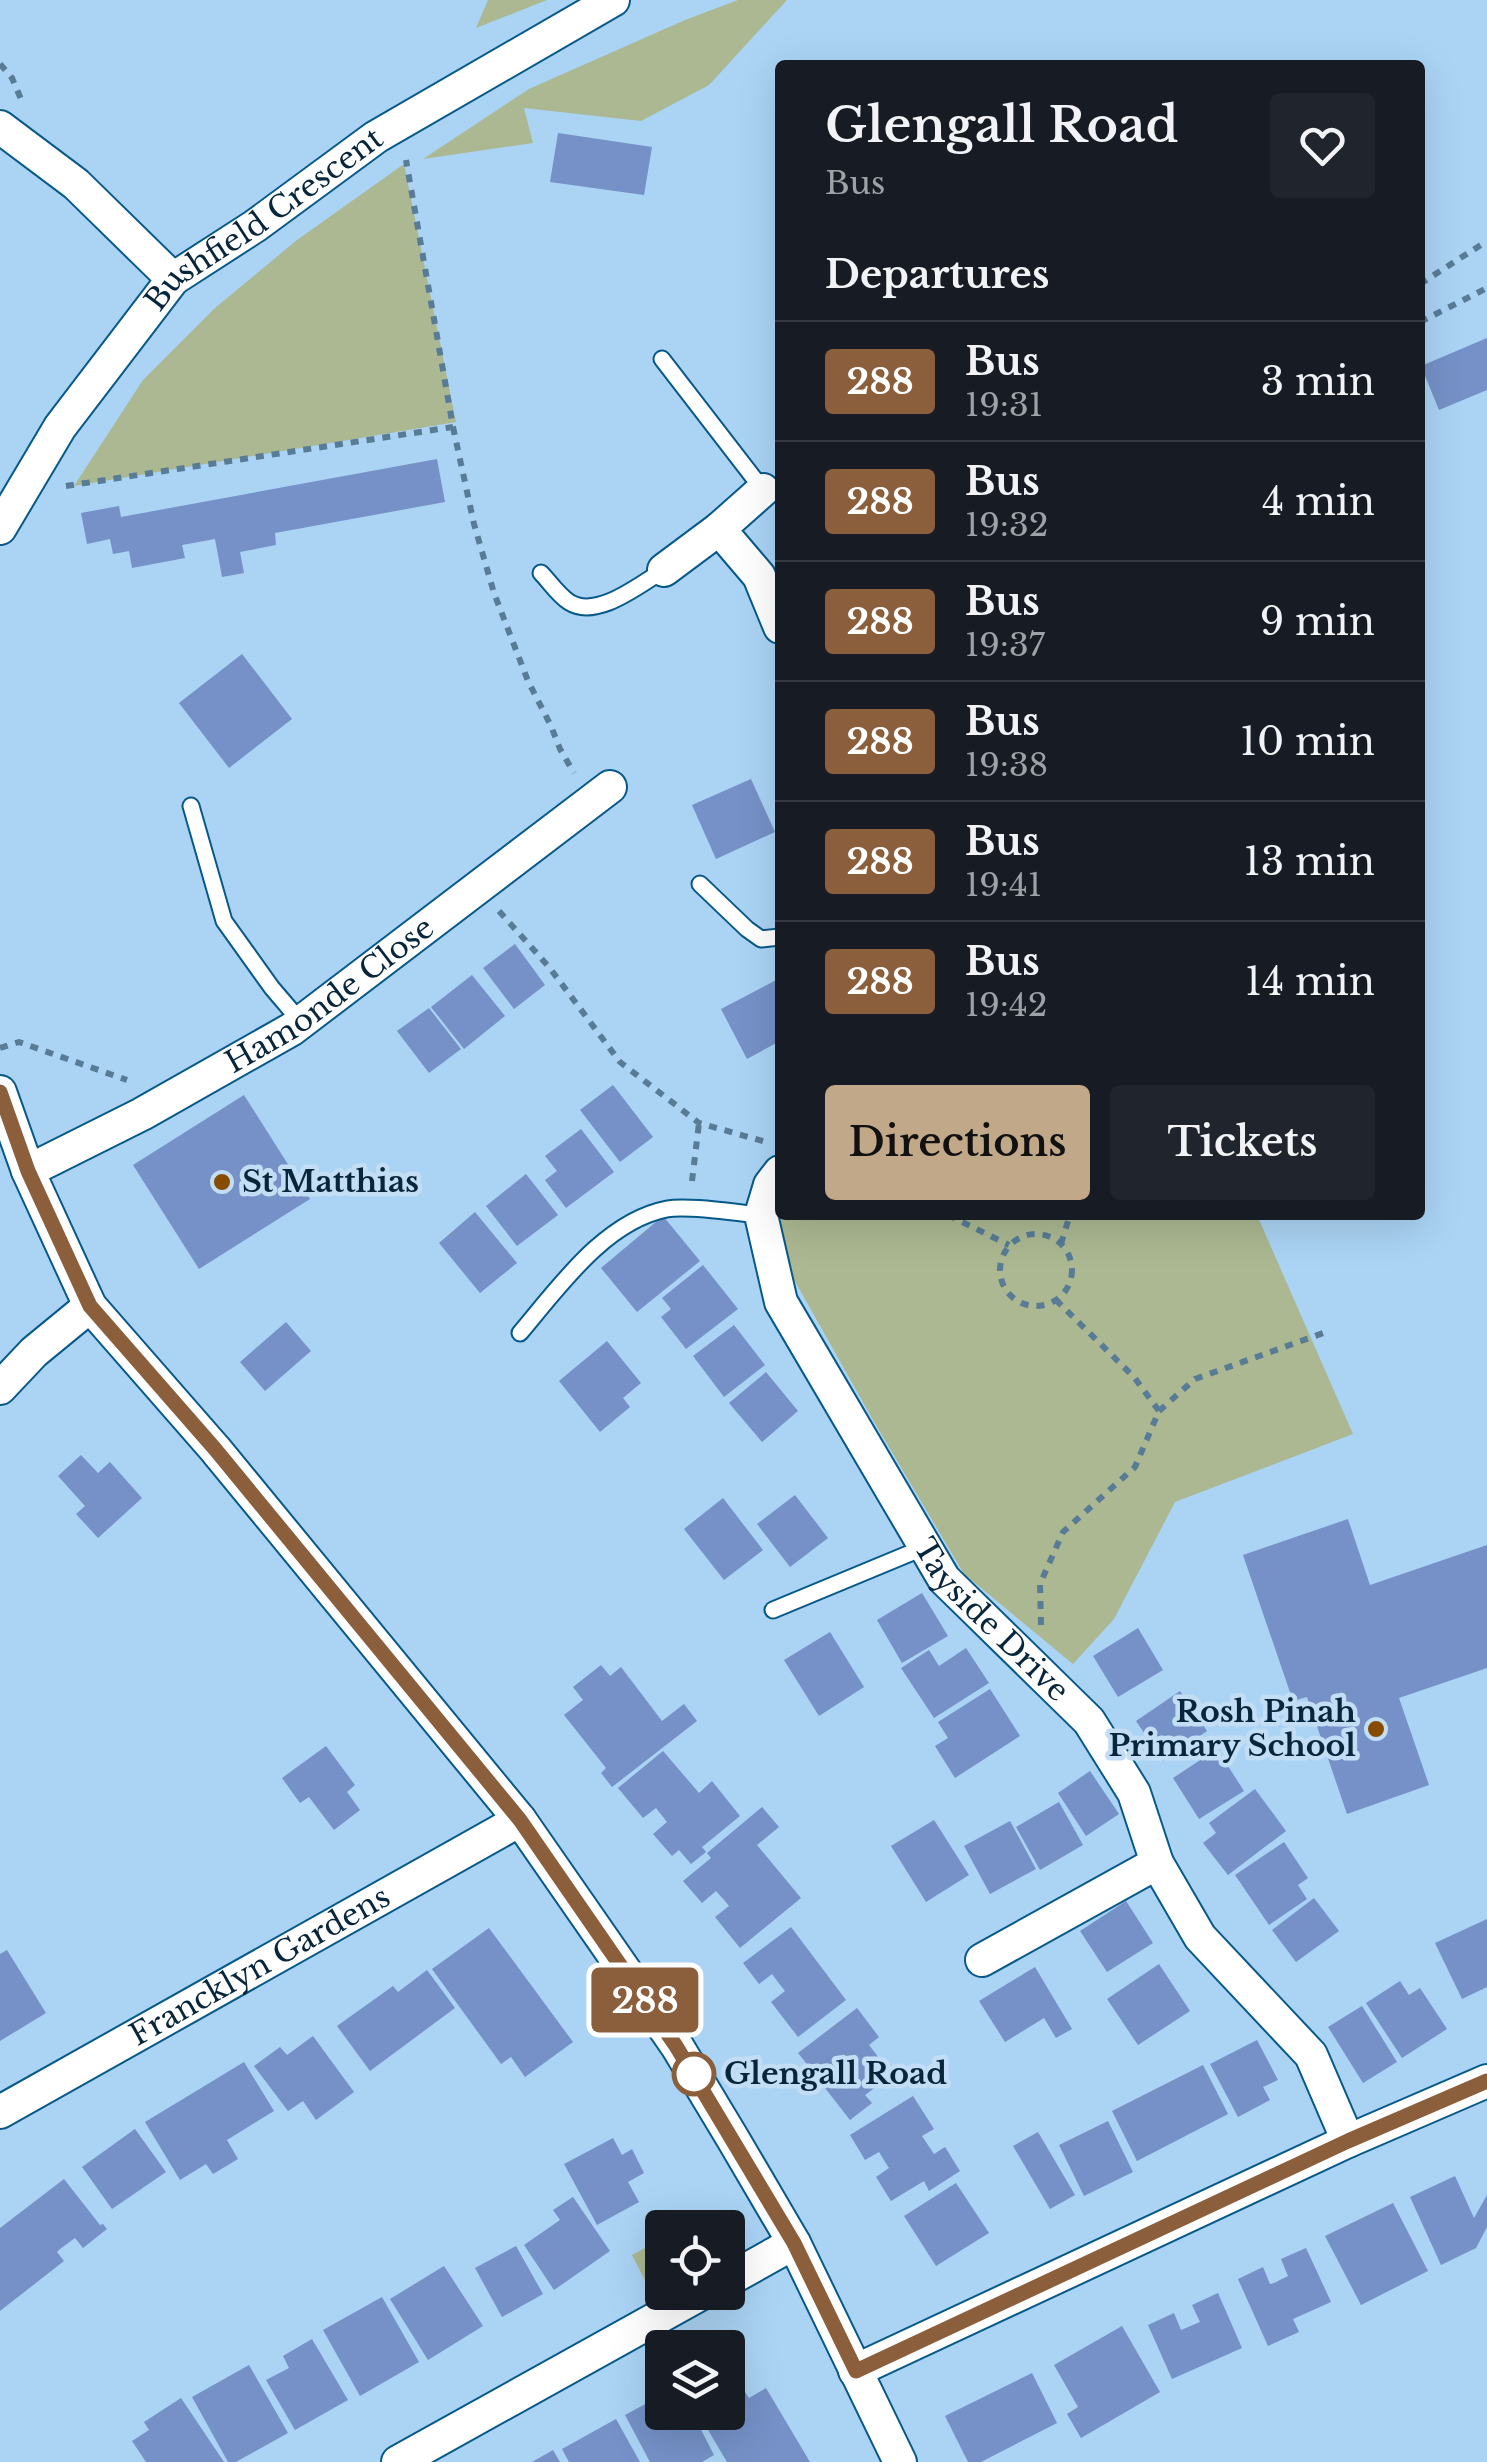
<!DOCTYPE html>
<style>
:root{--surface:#171b24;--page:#20242c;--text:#f1f3f6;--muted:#9ea1a6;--line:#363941;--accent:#c1a888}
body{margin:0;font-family:"Libre Baskerville",serif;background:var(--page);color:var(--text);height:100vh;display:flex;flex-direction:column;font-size:38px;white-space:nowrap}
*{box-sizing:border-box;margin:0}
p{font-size:32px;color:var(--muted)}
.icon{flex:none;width:55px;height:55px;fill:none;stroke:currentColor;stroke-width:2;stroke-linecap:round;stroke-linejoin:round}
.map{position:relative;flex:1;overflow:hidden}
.panel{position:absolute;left:775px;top:60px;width:650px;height:1160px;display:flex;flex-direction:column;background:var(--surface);border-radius:10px;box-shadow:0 10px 40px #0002}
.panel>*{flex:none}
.badge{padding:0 20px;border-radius:8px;font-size:35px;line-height:65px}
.fabs{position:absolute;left:645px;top:2210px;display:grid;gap:20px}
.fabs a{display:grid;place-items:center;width:100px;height:100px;border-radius:10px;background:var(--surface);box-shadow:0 10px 40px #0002;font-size:50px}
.map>.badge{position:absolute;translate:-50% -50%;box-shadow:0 0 0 5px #fff}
h2{padding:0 50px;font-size:38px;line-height:90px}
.round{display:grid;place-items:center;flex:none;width:105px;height:105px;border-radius:10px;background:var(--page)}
.headline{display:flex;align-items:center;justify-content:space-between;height:170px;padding:0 50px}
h1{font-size:48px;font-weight:600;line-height:75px}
.primary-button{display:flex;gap:20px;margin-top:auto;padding:20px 50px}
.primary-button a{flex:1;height:115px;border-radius:10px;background:var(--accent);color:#111;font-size:40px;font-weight:600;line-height:115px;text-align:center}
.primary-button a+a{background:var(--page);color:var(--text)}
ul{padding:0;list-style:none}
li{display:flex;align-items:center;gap:30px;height:120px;padding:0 50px;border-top:2px solid var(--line)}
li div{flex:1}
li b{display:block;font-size:38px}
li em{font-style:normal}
li .badge{min-width:110px;font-weight:700;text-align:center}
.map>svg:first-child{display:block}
</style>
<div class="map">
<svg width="1487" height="2462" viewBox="0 0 1487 2462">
<rect width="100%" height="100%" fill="#aad3f4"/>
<!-- green -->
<g fill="#abb891">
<polygon points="488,0 547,0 476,28"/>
<polygon points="738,0 787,0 709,85 641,121 524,108 533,143 423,159 529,89 685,20"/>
<polygon points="404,164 456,422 74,486 143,380 215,308 297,240"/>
<polygon points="781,1215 1257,1215 1353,1434 1175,1502 1114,1619 1073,1664 964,1574 873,1420 774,1244"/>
<polygon points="662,2239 662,2289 652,2294 632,2255"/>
</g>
<!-- building -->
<g fill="#7591c7">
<polygon points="558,133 652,147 644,195 550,182"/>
<polygon points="1487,338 1487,390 1439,410 1421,366"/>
<polygon points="437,459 445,502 275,533 276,545 240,552 244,573 222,577 215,539 182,545 185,558 132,568 129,551 113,554 110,539 87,544 81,513 119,506 121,517"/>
<polygon points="242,654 292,719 229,768 179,703"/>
<polygon points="751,779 775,832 716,859 692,805"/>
<polygon points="515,944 545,985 514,1009 483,968"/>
<polygon points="472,975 505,1016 464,1049 431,1007"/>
<polygon points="780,978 780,1041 747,1059 721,1009"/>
<polygon points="429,1008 461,1049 429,1073 397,1031"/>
<polygon points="613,1085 653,1137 620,1162 580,1110"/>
<polygon points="244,1095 310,1199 199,1269 133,1165"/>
<polygon points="581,1129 614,1172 566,1208 545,1180 557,1171 545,1156"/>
<polygon points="526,1174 558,1215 517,1246 486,1206"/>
<polygon points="475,1212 517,1263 480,1293 439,1243"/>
<polygon points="663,1216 700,1261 637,1312 601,1268"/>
<polygon points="703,1265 738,1309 686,1349 661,1317 671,1309 662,1298"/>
<polygon points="286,1322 311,1351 265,1391 240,1362"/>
<polygon points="734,1325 765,1365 724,1397 693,1356"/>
<polygon points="607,1341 641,1383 623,1398 630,1407 600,1432 559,1381"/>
<polygon points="766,1372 798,1411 762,1442 729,1403"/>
<polygon points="81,1455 98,1473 110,1462 142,1498 98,1538 76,1514 85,1506 58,1476"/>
<polygon points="795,1495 828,1538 790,1567 757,1524"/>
<polygon points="723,1498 763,1550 724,1580 684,1529"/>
<polygon points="1348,1519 1370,1585 1487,1545 1487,1668 1399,1698 1429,1785 1347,1814 1307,1697 1293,1701 1243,1555"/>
<polygon points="922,1593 948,1636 902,1663 877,1620"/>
<polygon points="1138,1628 1163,1670 1118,1697 1093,1656"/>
<polygon points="830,1632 864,1687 819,1716 784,1660"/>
<polygon points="966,1648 989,1683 934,1718 901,1668 929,1650 939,1666"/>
<polygon points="601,1665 610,1676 621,1667 662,1721 684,1704 697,1721 612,1787 601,1773 606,1768 564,1715 583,1700 573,1687"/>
<polygon points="990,1689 1020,1736 955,1778 935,1746 948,1738 938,1722"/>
<polygon points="1180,1691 1207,1731 1163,1761 1136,1721"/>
<polygon points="326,1746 355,1785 347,1792 360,1810 334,1830 309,1797 300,1803 282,1778"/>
<polygon points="1217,1749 1244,1791 1199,1819 1173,1778"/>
<polygon points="663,1751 699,1793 712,1781 740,1816 702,1847 706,1852 691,1864 679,1850 672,1856 653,1834 667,1822 656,1808 643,1818 618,1788"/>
<polygon points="1090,1771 1119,1814 1086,1836 1058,1793"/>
<polygon points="1255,1789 1286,1831 1228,1875 1203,1843 1216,1833 1209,1823"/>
<polygon points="1059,1802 1083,1845 1040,1870 1016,1827"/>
<polygon points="762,1807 779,1827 757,1845 801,1898 740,1948 715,1917 729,1906 725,1901 716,1891 702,1903 683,1881 711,1858 707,1853"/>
<polygon points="934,1820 969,1875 926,1902 891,1846"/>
<polygon points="1010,1821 1036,1869 990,1894 964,1846"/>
<polygon points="1284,1842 1308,1878 1298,1885 1307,1899 1269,1925 1235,1875"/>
<polygon points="1314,1898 1339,1931 1296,1962 1272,1930"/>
<polygon points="1126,1901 1153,1943 1107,1972 1080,1931"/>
<polygon points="1487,1919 1487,1987 1462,1999 1435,1943"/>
<polygon points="791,1927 846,2000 798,2037 771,2002 785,1991 781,1986 772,1974 759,1984 743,1963"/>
<polygon points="489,1928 573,2042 525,2077 511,2057 501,2064 432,1969"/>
<polygon points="7,1950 46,2013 0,2041 0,1954"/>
<polygon points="1159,1964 1190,2011 1138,2045 1107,1999"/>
<polygon points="1035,1967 1072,2029 1056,2038 1044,2018 1005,2042 979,2001"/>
<polygon points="427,1970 455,2008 370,2071 337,2026 393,1986 398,1992"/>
<polygon points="1400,1981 1409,1995 1420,1988 1447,2029 1402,2058 1366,2003"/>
<polygon points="1362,2006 1397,2062 1363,2083 1328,2027"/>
<polygon points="857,2008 879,2037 869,2045 892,2075 865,2095 872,2103 850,2120 825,2088 839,2078 834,2071 827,2063 814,2073 798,2053"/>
<polygon points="313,2036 354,2092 316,2120 303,2101 288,2111 254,2066 280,2047 287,2055"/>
<polygon points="1257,2040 1278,2080 1263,2087 1270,2100 1238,2117 1210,2064"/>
<polygon points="244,2062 274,2111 227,2140 238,2159 213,2174 206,2164 180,2180 145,2122"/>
<polygon points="1203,2065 1228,2114 1137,2161 1112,2111"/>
<polygon points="913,2096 934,2129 922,2136 934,2154 945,2147 960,2171 929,2191 924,2181 891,2201 876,2177 889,2168 887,2165 879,2152 865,2160 850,2135"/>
<polygon points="1108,2121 1133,2172 1084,2196 1059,2145"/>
<polygon points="135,2129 166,2172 112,2209 82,2167"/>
<polygon points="1038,2132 1075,2195 1050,2209 1013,2146"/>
<polygon points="613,2138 622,2155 632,2149 644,2173 628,2182 639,2202 597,2225 564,2164"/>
<polygon points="1455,2176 1474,2218 1487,2195 1487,2227 1476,2248 1441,2265 1410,2197"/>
<polygon points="64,2179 100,2225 103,2224 107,2229 83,2248 75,2238 60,2249 57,2252 64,2261 0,2311 0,2228"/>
<polygon points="956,2183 989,2233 936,2266 904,2216"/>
<polygon points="573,2197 610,2251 554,2290 524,2245 560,2220 553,2210"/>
<polygon points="1393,2203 1428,2271 1361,2305 1325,2236"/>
<polygon points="516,2246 543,2294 502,2317 475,2268"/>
<polygon points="1306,2248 1331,2302 1293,2319 1299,2332 1268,2346 1238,2279 1263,2267 1270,2284 1274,2283 1288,2276 1281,2259"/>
<polygon points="444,2266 483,2326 428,2360 390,2299"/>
<polygon points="1218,2293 1242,2348 1172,2379 1148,2325 1174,2313 1181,2330 1200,2322 1192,2305"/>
<polygon points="382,2297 419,2362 360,2396 323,2330"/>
<polygon points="1122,2326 1160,2392 1081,2438 1067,2414 1078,2407 1054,2365"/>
<polygon points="312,2339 348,2400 295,2430 266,2380 289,2368 283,2356"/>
<polygon points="249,2365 288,2433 236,2462 228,2462 192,2397"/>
<polygon points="1032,2373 1057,2423 981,2462 968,2462 945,2416"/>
<polygon points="766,2388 810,2462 727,2462 701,2418 710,2412 728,2412 728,2402 745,2392 749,2398"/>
<polygon points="662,2395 662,2412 692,2412 714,2455 702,2462 650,2462 625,2415"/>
<polygon points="181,2398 224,2462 146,2462 132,2441 149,2430 144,2422"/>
<polygon points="616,2419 640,2462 569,2462 562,2449"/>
<polygon points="553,2450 560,2462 532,2462"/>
</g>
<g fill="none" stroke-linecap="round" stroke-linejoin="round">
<!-- service casing -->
<g stroke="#075989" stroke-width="19">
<g id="service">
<polyline points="662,359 763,490"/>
<path d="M 541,573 C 549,581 558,595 569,602 C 597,620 640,584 664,570"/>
<polyline points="191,806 224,921 272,988 301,1022"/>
<polyline points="700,884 747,929 761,939 780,937"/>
<path d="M 520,1333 C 559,1287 605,1221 667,1209 C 688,1205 737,1213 761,1215"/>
<polyline points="773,1610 925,1547"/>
</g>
</g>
<!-- minor casing -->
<g stroke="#075989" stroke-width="36">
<g id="minor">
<polyline points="0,127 76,184 173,279"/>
<path id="s1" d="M 0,528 L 60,427 L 173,279 L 255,226 L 376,137 L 613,0"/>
<polyline points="719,529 763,490"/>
<polyline points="664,570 719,529 759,576 780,627"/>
<polyline points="0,1092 28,1171 90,1306 215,1449 520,1820 677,2046 733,2139 794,2243 900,2462"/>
<path id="s2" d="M 28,1171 L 142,1114 L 292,1029 L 610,787"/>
<path id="s3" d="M 780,1172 L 770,1185 L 761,1215 L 781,1302 L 944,1579 L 1089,1721 L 1134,1793 L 1157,1863 L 1200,1937 L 1311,2055 L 1348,2141"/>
<polyline points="0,1388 34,1352 90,1306"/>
<polyline points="982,1960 1157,1863"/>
<path id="s4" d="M 0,2112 L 520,1820"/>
<polyline points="728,2280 794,2243"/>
<polyline points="855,2371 1348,2141 1487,2081"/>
<polyline points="398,2462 704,2292"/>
</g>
</g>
<!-- path -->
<g stroke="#587b96" stroke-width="6" stroke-dasharray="8 8" stroke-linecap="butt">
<polyline points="0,64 12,78 21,99"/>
<polyline points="1420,284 1487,241"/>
<polyline points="1420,322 1487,288"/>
<polyline points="453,427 474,524 494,593 528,681 551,726 560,749 574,773"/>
<polyline points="66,486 453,427 406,160"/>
<polyline points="499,911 549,967 620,1062 699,1123 766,1142"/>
<polyline points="0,1048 19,1042 127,1080"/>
<polyline points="692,1181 699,1123"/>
<polyline points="948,1215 1009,1245"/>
<circle cx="1036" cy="1270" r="36"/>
<polyline points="1061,1244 1068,1221 1077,1215"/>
<polyline points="1159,1411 1195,1379 1329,1331"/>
<polyline points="1041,1625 1040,1584 1063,1532 1135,1467 1159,1411 1134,1377 1056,1300"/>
</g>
<!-- service -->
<use href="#service" stroke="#fff" stroke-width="15"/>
<!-- minor -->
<use href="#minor" stroke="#fff" stroke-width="32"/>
</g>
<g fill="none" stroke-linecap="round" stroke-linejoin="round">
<!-- line casing -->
<g stroke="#fff" stroke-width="22">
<polyline id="line" points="0,1092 28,1171 90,1306 215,1449 520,1820 676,2046 794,2243 856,2371 1348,2141 1487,2081"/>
</g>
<!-- line -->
<use href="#line" stroke="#8b5e3c" stroke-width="15"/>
</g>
<!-- markers -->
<g fill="#864d01" stroke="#c3def4" stroke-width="4">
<circle cx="222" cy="1182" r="10"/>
<circle cx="1376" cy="1729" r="10"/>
</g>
<circle fill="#fff" stroke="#8b5e3c" stroke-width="5" cx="694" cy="2074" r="20"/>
<g text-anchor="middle" stroke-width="9" stroke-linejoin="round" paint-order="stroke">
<!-- street labels -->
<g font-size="30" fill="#08263b" stroke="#c3def4">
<text dy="10" stroke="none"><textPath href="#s1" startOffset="412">Bushfield Crescent</textPath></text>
<text dy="10" stroke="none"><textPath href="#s2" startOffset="350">Hamonde Close</textPath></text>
<text dy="10" stroke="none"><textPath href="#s3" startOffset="520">Tayside Drive</textPath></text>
<text dy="10" stroke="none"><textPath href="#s4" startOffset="298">Francklyn Gardens</textPath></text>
</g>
<!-- poi labels -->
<g font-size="30" font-weight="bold" fill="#08263b" stroke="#c3def4" text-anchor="start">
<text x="242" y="1192">St Matthias</text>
<text x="1356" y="1722" text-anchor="end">Rosh Pinah<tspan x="1356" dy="34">Primary School</tspan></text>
</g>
<!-- stop labels -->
<g font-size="30" font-weight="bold" fill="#08263b" stroke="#c3def4" text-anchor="start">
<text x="724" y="2084">Glengall Road</text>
</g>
</g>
</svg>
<div class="fabs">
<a><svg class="icon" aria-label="locate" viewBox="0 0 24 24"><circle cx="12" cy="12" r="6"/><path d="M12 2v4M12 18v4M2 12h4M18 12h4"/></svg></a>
<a><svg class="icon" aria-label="layers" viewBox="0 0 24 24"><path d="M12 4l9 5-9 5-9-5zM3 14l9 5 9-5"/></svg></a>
</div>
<b class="badge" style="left:645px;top:2000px;background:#8b5e3c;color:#fff">288</b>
<section class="panel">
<div class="headline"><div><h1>Glengall Road</h1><p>Bus</p></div><a class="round"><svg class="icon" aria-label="heart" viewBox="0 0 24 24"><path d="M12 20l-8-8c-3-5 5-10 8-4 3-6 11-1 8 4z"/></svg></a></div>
<h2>Departures</h2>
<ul>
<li><span class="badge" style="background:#8b5e3c;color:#fff">288</span><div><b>Bus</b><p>19:31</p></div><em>3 min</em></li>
<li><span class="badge" style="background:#8b5e3c;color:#fff">288</span><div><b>Bus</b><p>19:32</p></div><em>4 min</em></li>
<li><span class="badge" style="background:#8b5e3c;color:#fff">288</span><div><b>Bus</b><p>19:37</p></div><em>9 min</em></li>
<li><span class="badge" style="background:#8b5e3c;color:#fff">288</span><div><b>Bus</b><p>19:38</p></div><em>10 min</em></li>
<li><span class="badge" style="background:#8b5e3c;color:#fff">288</span><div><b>Bus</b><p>19:41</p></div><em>13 min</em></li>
<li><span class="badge" style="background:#8b5e3c;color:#fff">288</span><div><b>Bus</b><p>19:42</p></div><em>14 min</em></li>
</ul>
<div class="primary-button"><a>Directions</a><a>Tickets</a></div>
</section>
</div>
